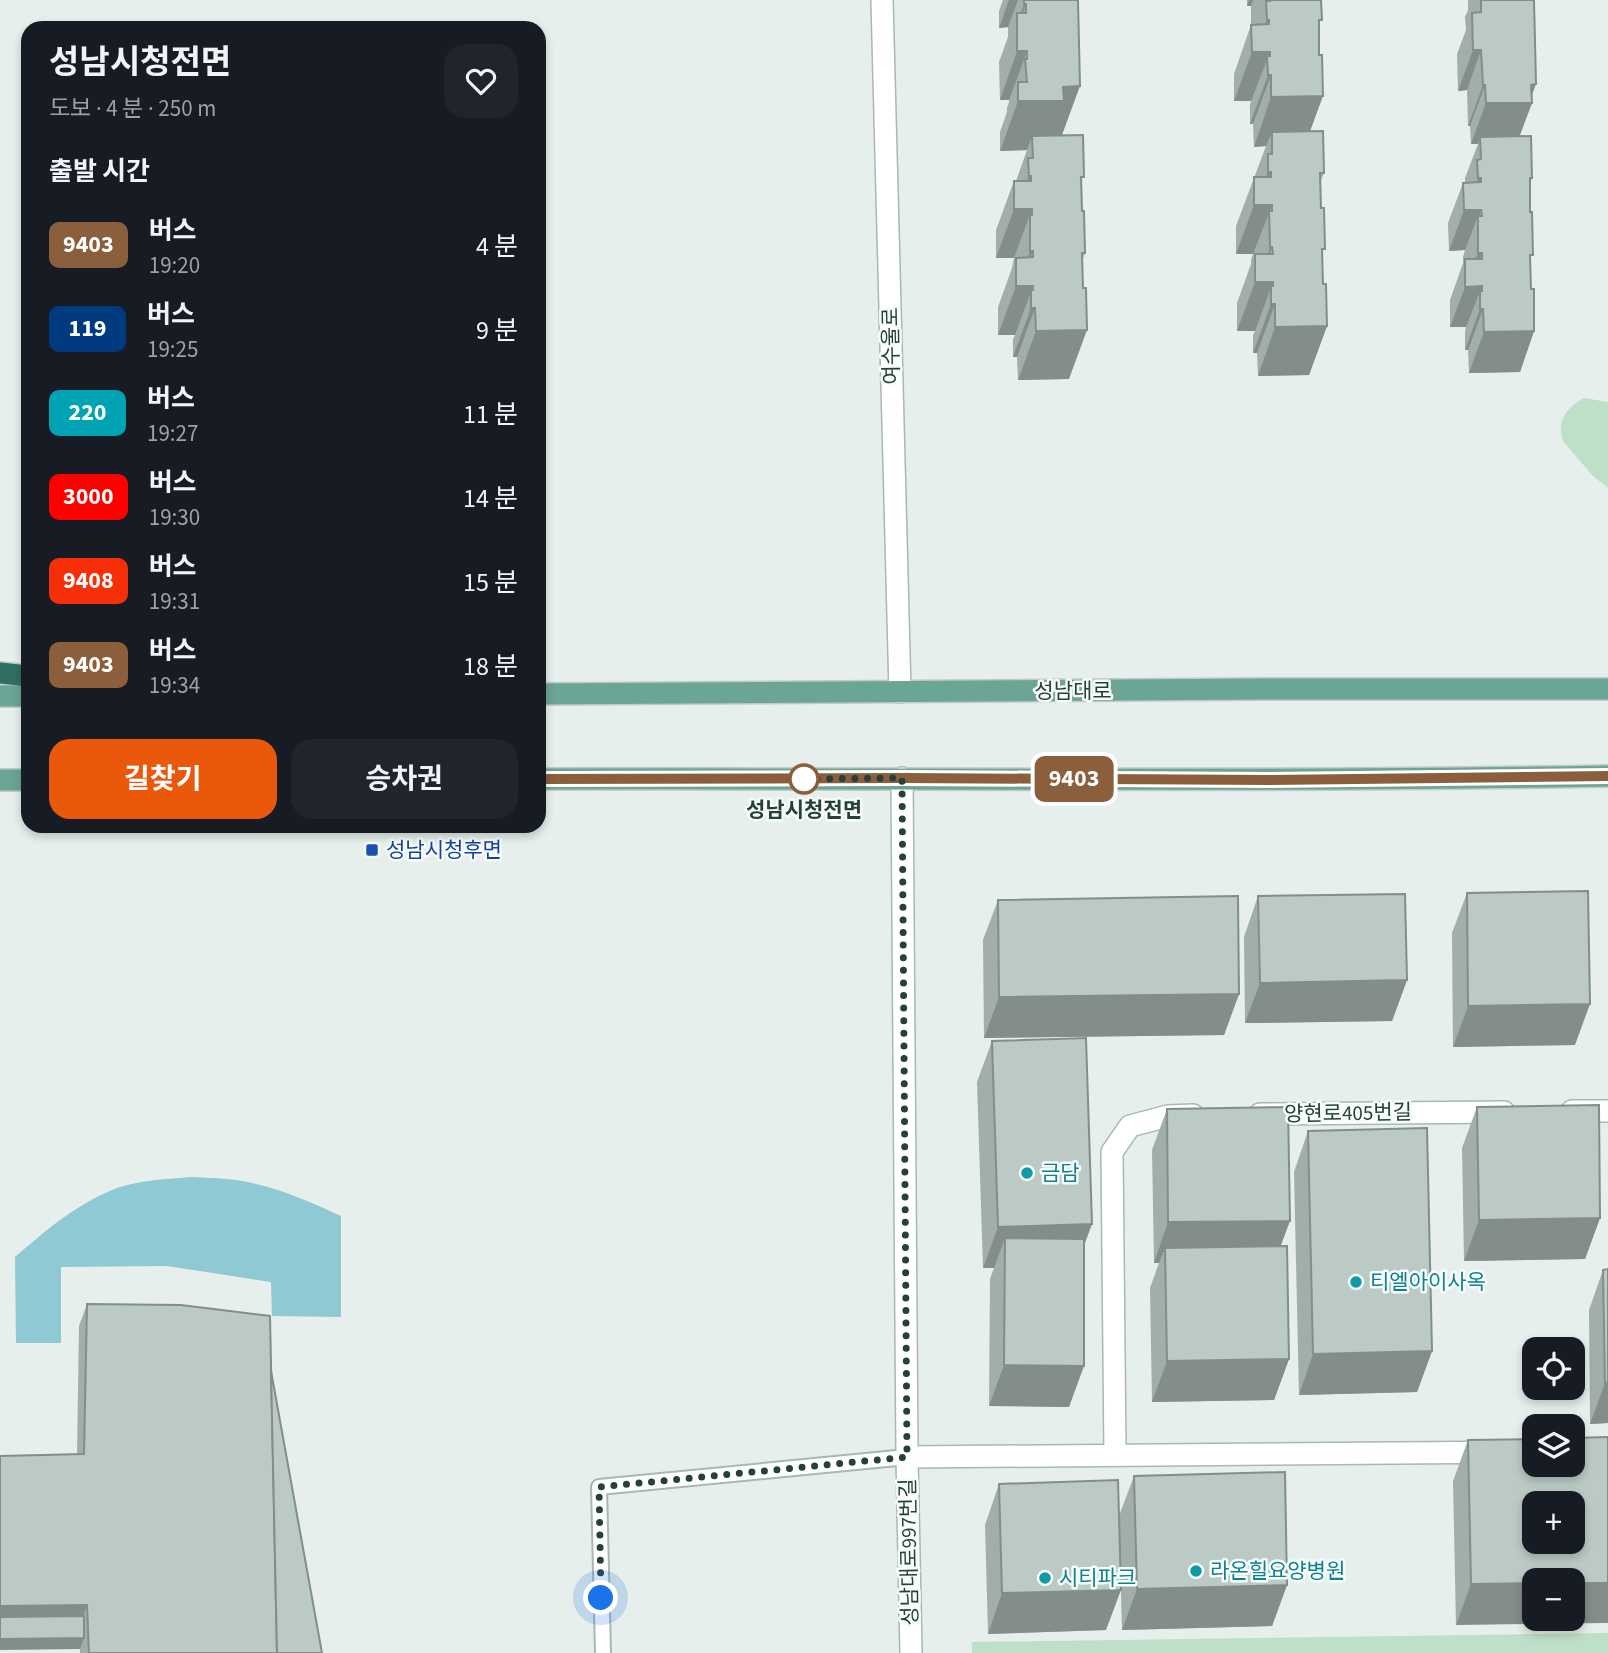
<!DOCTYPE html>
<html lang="ko">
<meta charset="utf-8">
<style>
:root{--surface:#171b24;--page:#20242c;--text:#f1f3f6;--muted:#9ea1a6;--accent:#ea580c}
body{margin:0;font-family:"Source Sans 3","Noto Sans KR",sans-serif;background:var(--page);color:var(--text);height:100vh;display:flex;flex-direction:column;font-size:26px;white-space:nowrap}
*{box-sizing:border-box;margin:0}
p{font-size:23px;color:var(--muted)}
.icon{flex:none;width:38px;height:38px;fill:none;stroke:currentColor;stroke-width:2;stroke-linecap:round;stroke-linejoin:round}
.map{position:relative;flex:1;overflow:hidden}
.drawer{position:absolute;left:21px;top:21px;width:525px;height:812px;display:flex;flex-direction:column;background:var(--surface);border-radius:21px;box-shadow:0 4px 10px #0003}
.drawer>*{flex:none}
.badge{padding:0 14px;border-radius:10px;font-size:24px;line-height:46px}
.buttons{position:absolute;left:1522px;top:1337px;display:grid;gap:14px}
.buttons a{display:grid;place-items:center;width:63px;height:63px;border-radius:14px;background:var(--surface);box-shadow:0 4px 10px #0003;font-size:35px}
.you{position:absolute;width:35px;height:35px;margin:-18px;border:5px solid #fff;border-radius:50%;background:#1a73e8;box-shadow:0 0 0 10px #1a73e833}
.map>.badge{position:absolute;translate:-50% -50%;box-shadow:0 0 0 4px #fff}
h2{padding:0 28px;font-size:26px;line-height:63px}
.round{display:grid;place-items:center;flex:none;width:74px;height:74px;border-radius:21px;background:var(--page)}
.overview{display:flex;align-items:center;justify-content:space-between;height:119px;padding:0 28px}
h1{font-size:33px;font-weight:700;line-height:52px}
.primary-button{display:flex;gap:14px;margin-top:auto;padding:14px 28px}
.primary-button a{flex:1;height:80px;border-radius:21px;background:var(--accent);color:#fff;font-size:28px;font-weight:700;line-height:80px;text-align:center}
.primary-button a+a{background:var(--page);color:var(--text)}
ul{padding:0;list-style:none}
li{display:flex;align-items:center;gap:21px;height:84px;padding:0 28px}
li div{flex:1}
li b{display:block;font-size:26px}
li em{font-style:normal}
li .badge{min-width:77px;font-weight:700;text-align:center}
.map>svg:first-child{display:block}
</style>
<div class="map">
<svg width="1608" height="1653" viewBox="0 0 1608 1653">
<rect width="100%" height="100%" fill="#e6efeb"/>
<!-- green -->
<g fill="#bfe0c8">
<path d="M 1584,398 L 1608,402 L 1608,488 L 1592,475 L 1563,441 C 1556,421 1567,407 1584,398 Z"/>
<polygon points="1608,1633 1608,1653 972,1653 972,1642"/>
</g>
<!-- water -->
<path fill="#8ec9d4" d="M 192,1177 C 208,1178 225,1178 242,1181 C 276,1187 309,1201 341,1216 L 341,1317 L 272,1316 L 271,1282 L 167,1266 L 61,1267 L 61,1343 L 16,1343 L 15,1257 C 46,1230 78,1203 117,1188 C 141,1180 167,1179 192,1177 Z"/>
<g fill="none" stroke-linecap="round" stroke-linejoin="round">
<!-- lane casing -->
<g stroke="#a8b8b2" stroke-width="18">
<polyline id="lane" points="603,1653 599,1487 907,1457"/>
</g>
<!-- street casing -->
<g stroke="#a8b8b2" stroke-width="24">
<g id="street">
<polyline points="882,0 900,692"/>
<polyline points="902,778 907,1457 911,1653"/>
<polyline points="1572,1111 1608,1111"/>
<polyline points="1260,1114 1504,1112"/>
<polyline points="1115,1455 1112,1152 1130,1126 1168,1116 1193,1115"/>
<polyline points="907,1457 1535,1452"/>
</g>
</g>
<!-- primary casing -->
<g stroke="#c2cac8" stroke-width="24">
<g id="primary">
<polyline points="539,694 1264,689 1608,689"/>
<polyline points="0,696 28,696"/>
<path d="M 539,779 C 895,778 1252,782 1608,776"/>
<polyline points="0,780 28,780"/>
</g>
</g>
<!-- highway casing -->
<g stroke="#c2cac8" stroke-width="24">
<polyline id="highway" points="0,673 28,676"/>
</g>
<!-- lane -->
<use href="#lane" stroke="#fff" stroke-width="14"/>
<!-- street -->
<use href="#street" stroke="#fff" stroke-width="21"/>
<!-- primary -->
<use href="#primary" stroke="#6aa596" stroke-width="21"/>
<!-- highway -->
<use href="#highway" stroke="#2f6f62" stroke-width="21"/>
</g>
<!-- wall -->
<g fill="#a1aea9">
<polygon points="1003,0 1078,0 1062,135 1081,184 1082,211 1085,253 1082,261 1069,379 1018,380 1017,357 1013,357 1013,339 1015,335 998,335 998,307 1012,268 1014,258 996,258 996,230 1014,181 1016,181 1027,150 1000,151 1000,132 1007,112 1007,108 1009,102 1009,100 1000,100 999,62 1008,37 1008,27 999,28 999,11"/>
<polygon points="1247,0 1321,0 1310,131 1324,173 1320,182 1323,284 1327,326 1309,375 1258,376 1257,353 1253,353 1253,335 1255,331 1237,331 1237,303 1251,264 1251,260 1253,254 1236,254 1236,226 1266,146 1254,147 1253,124 1250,124 1250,105 1251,101 1234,101 1234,74 1251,25 1251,6 1247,6"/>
<polygon points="1468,0 1534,0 1532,103 1519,136 1532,178 1530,184 1530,262 1531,289 1534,331 1520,372 1469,373 1468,350 1465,350 1465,332 1466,327 1450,327 1450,300 1463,263 1463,257 1465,250 1449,251 1448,223 1463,183 1465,183 1465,178 1478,144 1471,144 1470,126 1468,126 1467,90 1458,91 1457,54 1466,30 1465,17 1468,10"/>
<polygon points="1467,893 1575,1045 1453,1047 1452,933"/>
<polygon points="1258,896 1407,980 1392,1021 1245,1023 1244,937"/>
<polygon points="998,900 1239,994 1224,1035 984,1038 983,940"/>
<polygon points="992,1041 1084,1245 1069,1407 989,1406 990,1279 994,1268 983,1268 977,1082"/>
<polygon points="1477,1107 1600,1218 1585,1259 1464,1261 1462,1148"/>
<polygon points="1167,1109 1281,1246 1289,1359 1274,1400 1152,1402 1150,1288 1159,1263 1154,1263 1152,1150"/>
<polygon points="1308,1131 1432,1351 1417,1392 1299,1395 1294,1172"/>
<polygon points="1608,1269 1608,1423 1590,1424 1589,1310 1603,1270"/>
<polygon points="87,1304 271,1371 322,1653 80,1653 77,1455 79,1326"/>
<polygon points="1608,1437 1456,1625 1453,1481 1468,1440"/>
<polygon points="1134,1476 1287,1585 1272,1626 1122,1630 1119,1516"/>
<polygon points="999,1484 1106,1630 988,1634 985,1525"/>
</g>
<!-- shaded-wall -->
<g fill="#838d89">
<polygon points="1009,0 1018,0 1008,27 999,28"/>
<polygon points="1249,0 1253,0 1251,6 1247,6"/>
<polygon points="1024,4 1026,4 1017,29 1017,23"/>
<polygon points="1267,20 1269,20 1257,52 1270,52 1251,101 1234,101 1252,52 1255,52"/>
<polygon points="1473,50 1481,50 1467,90 1458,91"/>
<polygon points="1017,51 1027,51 1009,100 1000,100"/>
<polygon points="1268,75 1271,75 1253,124 1250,124"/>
<polygon points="1536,84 1529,103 1532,103 1517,143 1480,137 1478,144 1471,144 1486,103 1531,85"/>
<polygon points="1483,85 1485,85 1470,126 1468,126"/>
<polygon points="1080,86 1062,135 1032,136 1027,150 1000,151 1018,101 1063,87"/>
<polygon points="1323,96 1305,145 1272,132 1266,146 1254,147 1271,97"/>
<polygon points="1268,172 1271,172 1259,205 1272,205 1253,254 1236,254 1254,205 1256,205"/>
<polygon points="1029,176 1031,176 1019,209 1032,209 1014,258 996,258 1014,209 1017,209"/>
<polygon points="1478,178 1481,178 1469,210 1481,210 1478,220 1478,216 1465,250 1449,251 1464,210 1466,210"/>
<polygon points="1270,247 1272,247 1260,282 1273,282 1255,331 1237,331 1255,282 1258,282"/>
<polygon points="1030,251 1033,251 1020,286 1033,286 1015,335 998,335 1016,286 1018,286"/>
<polygon points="1478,253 1482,253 1470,287 1482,286 1480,294 1480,291 1466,327 1450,327"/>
<polygon points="1271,304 1275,304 1257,353 1253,353"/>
<polygon points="1031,308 1035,308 1017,357 1013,357"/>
<polygon points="1480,309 1483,309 1468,350 1465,350"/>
<polygon points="1327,326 1309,375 1258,376 1275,327"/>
<polygon points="1087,330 1069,379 1018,380 1036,331"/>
<polygon points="1534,331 1520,372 1469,373 1484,332"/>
<polygon points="1407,980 1392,1021 1245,1023 1260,983"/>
<polygon points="1239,994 1224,1035 984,1038 999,997"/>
<polygon points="1590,1004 1575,1045 1453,1047 1468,1006"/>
<polygon points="1600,1218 1585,1259 1464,1261 1479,1220"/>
<polygon points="1290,1221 1275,1261 1165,1248 1159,1263 1154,1263 1168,1222"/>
<polygon points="1092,1224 1077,1265 1005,1238 994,1268 983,1268 998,1227"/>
<polygon points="1432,1351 1417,1392 1299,1395 1313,1354"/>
<polygon points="1289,1359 1274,1400 1152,1402 1167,1361"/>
<polygon points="1004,1365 1084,1366 1069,1407 989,1406"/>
<polygon points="1605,1383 1608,1383 1608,1423 1590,1424"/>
<polygon points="1535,1583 1535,1619 1573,1619 1573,1583 1608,1583 1608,1623 1456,1625 1471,1584"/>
<polygon points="1287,1585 1272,1626 1122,1630 1137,1589"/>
<polygon points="1121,1590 1106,1630 988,1634 1002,1593"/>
<polygon points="87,1605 80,1627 0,1628 0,1606"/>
<polygon points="84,1638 80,1649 0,1650 0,1639"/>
</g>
<!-- building -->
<g fill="#bbcac4" stroke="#838d89" stroke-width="2" fill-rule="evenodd">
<polygon points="1024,0 1078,0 1080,86 1063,87 1064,101 1018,101 1018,82 1027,82 1025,59 1027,59 1027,51 1017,51 1017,13 1026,13 1026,4 1024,4"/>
<polygon points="1270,0 1321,0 1322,20 1319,20 1319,55 1322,55 1323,96 1271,97 1271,75 1268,75 1267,56 1270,56 1270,52 1252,52 1251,25 1269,24 1269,20 1267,20 1266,1 1270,1"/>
<polygon points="1481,0 1534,0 1536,84 1531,85 1532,103 1486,103 1485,85 1483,85 1481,50 1473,50 1472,13 1481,12"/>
<polygon points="1323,131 1324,173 1320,173 1321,208 1324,208 1325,249 1322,249 1323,284 1326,284 1327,326 1275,327 1275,304 1271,304 1271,286 1273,286 1273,282 1255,282 1255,254 1273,254 1272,247 1270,247 1269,211 1272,211 1272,205 1254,205 1254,177 1271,177 1271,172 1268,172 1268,154 1272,154 1272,132"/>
<polygon points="1083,135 1084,177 1081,177 1082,211 1084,211 1085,253 1082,253 1083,288 1086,288 1087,330 1036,331 1035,308 1031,308 1031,290 1033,290 1033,286 1016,286 1016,258 1033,257 1033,251 1030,251 1030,215 1032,215 1032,209 1014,209 1014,181 1031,181 1031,176 1029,176 1028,158 1033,158 1032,136"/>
<polygon points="1531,136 1532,178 1530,178 1530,212 1532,212 1533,255 1530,255 1531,289 1534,289 1534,331 1484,332 1483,309 1480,309 1480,291 1482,291 1482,286 1465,287 1465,259 1482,259 1482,253 1478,253 1478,216 1482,216 1481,210 1464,210 1463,183 1481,182 1481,178 1478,178 1477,160 1481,159 1480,137"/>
<polygon points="1588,891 1590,1004 1468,1006 1467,893"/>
<polygon points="1405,894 1407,980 1260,983 1258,896"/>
<polygon points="1238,896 1239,994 999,997 998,900"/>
<polygon points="1086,1038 1092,1224 998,1227 992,1041"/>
<polygon points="1599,1105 1600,1218 1479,1220 1477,1107"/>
<polygon points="1288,1107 1290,1221 1168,1222 1167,1109"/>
<polygon points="1427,1128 1432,1351 1313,1354 1308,1131"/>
<polygon points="1005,1238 1084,1239 1084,1366 1004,1365"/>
<polygon points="1287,1246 1289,1359 1167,1361 1165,1248"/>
<polygon points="1608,1269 1608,1383 1605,1383 1603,1270"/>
<polygon points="87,1304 181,1305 270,1316 277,1653 89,1653 87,1605 0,1606 0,1456 84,1454"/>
<polygon points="271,1371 322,1653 277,1653"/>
<path d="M 1608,1437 L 1608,1583 L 1573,1583 L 1573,1580 L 1535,1580 L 1535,1583 L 1471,1584 L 1468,1440 L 1535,1439 L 1535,1465 L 1573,1465 L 1573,1438 ZM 1535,1503 L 1573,1503 L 1573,1542 L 1535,1542 Z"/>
<polygon points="1285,1472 1287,1585 1137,1589 1134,1476"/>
<polygon points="1118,1480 1121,1590 1002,1593 999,1484"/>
<polygon points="84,1616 84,1638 0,1639 0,1617"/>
</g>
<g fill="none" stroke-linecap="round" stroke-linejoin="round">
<!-- line casing -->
<g stroke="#fff" stroke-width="16">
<polyline id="line" points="539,779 902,778 1270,780 1608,776"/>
</g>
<!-- line -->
<use href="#line" stroke="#8b5e3c" stroke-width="10"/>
<!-- walk -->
<polyline stroke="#24423a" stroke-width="7" stroke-dasharray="0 12.6" points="601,1598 599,1487 907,1457 902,778 791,779 804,779"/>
</g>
<!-- markers -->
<circle fill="#fff" stroke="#8b5e3c" stroke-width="3.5" cx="804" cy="779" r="14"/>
<rect fill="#1a4fb4" stroke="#f7fbf9" stroke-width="2.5" x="365" y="843" width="14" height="14" rx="3.5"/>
<g fill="#0f9aa8" stroke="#f7fbf9" stroke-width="2.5">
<circle cx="1027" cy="1173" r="7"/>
<circle cx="1356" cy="1282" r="7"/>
<circle cx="1196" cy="1571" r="7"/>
<circle cx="1045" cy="1578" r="7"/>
</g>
<g text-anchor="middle" stroke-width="5" stroke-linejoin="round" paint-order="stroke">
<!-- street labels -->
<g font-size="21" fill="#24423a" stroke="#f7fbf9">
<text transform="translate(891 346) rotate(-91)" y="7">여수울로</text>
<text x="1073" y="698">성남대로</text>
<text transform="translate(1348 1113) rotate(-1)" y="7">양현로405번길</text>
<text transform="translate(909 1552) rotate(-91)" y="7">성남대로997번길</text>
</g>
<!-- stop labels -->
<g font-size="21" font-weight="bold" fill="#24423a" stroke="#f7fbf9">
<text x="804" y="817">성남시청전면</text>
</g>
<!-- transit labels -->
<g font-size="21" fill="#164399" stroke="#f7fbf9" text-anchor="start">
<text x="386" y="857">성남시청후면</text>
</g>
<!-- culture labels -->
<g font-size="21" fill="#0d838f" stroke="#f7fbf9" text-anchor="start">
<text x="1041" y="1180">금담</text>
<text x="1370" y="1289">티엘아이사옥</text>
<text x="1210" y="1578">라온힐요양병원</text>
<text x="1059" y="1585">시티파크</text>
</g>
</g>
</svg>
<div class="buttons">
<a><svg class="icon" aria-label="locate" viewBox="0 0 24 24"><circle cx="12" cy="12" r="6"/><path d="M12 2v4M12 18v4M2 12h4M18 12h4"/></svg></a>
<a><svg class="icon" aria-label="layers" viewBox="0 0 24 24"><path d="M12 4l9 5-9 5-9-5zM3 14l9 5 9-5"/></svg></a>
<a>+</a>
<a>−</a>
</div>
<div class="you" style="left:601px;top:1598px"></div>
<b class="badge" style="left:1074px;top:779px;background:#8b5e3c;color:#fff">9403</b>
<section class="drawer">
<div class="overview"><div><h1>성남시청전면</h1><p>도보 · 4 분 · 250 m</p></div><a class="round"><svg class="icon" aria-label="heart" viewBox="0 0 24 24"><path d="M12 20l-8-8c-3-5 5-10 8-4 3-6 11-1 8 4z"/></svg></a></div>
<h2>출발 시간</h2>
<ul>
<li><span class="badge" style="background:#8b5e3c;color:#fff">9403</span><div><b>버스</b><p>19:20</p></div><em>4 분</em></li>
<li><span class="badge" style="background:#003b80;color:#fff">119</span><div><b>버스</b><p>19:25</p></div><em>9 분</em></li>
<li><span class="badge" style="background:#00a3b4;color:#fff">220</span><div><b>버스</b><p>19:27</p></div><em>11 분</em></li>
<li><span class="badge" style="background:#f00;color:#fff">3000</span><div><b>버스</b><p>19:30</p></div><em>14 분</em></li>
<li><span class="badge" style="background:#f72f08;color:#fff">9408</span><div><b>버스</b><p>19:31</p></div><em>15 분</em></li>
<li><span class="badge" style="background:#8b5e3c;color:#fff">9403</span><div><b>버스</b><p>19:34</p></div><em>18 분</em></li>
</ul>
<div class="primary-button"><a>길찾기</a><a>승차권</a></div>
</section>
</div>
